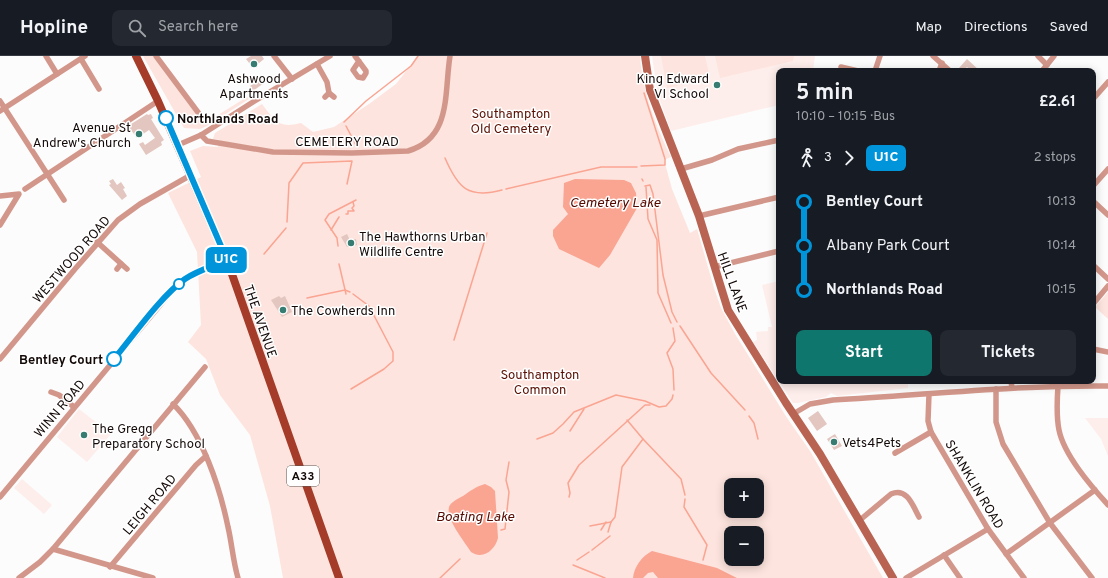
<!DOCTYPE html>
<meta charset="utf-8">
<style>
:root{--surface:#171b24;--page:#242831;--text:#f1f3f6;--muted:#9ea1a6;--line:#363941;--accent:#0f766e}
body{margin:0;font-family:Overpass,sans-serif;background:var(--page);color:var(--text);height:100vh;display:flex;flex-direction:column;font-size:15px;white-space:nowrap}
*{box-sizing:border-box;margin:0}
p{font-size:13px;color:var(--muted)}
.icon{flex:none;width:22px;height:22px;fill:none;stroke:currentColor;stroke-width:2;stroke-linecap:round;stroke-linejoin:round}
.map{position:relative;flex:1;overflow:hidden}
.panel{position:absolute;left:776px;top:12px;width:320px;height:316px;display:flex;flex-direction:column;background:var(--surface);border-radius:8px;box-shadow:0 2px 10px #0003}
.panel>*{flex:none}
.badge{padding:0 8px;border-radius:6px;font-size:14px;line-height:26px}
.buttons{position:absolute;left:724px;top:422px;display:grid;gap:8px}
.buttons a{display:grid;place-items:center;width:40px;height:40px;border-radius:8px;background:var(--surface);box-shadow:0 2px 10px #0003;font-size:20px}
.map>.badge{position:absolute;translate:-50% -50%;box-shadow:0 0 0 2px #fff}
.legs{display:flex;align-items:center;gap:6px;height:44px;padding:0 20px;font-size:13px}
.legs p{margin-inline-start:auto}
.overview{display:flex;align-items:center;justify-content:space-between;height:68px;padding:0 20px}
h1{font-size:22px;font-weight:700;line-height:30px}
.action{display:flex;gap:8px;margin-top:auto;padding:8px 20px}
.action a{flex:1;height:46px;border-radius:8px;background:var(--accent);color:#fff;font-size:16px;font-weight:700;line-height:46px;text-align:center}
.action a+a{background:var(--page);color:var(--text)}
ul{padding:0 20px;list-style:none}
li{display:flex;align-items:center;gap:14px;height:44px;font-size:15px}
li i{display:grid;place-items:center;width:6px;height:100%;margin:0 5px;background:currentColor}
li i::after{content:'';width:10px;height:10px;margin:-5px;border:3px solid;border-radius:50%;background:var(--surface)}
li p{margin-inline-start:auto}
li:first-child i{background:linear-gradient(#0000 50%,currentColor 0)}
li:last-child i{background:linear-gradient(currentColor 50%,#0000 0)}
header{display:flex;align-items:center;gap:24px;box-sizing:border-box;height:56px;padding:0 20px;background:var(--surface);border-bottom:1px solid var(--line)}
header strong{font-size:19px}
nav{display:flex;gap:22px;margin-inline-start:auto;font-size:14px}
.search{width:280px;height:36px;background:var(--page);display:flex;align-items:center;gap:10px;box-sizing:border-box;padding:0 14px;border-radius:8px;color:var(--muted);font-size:15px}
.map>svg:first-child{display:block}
</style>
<header>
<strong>Hopline</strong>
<div class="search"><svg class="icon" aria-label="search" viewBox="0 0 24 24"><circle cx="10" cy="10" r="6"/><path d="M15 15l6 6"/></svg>Search here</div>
<nav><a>Map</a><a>Directions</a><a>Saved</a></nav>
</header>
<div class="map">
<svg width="1108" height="522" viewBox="0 0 1108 522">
<rect width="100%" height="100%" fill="#fcfcfc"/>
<!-- built -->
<g fill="#feeeeb">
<polygon points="652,0 815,0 813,15 779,15 779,49 671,75 658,39"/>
<polygon points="779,225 779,325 908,325 908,332 837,340 831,337 826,341 798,347 793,347 753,286 757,284 756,276 768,275 768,271 772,271 762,229"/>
<polygon points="79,353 111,378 87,406 57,381"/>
<polygon points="1085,362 1108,362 1108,400 1101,383"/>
<polygon points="22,423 52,449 44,458 14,432"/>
</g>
<!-- green -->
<g fill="#fde4de" fill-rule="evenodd">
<polygon points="143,0 153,0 196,58 205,67 247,41 249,43 207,70 200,73 184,72"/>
<path d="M 418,0 L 640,0 C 642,35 656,70 671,101 L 664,104 L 672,133 L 690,177 L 697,173 L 714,232 L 721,252 L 735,278 L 787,362 L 810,395 L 883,522 L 283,522 L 270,450 L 250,379 L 220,339 L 206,303 L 188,286 L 201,269 L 197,196 L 168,137 L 201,121 L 190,95 L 203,90 L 218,91 L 220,84 L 213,83 L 215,77 L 262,48 C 275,65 278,73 301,67 L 313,76 L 334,71 L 369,48 L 396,28 ZM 731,429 L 757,429 L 757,455 L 731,455 ZM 731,477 L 757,477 L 757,503 L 731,503 Z"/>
<polygon points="661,0 705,0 710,22 667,32"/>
<polygon points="715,0 794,0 793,5 720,22"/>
<polygon points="1108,236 1108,263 1095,251"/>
</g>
<!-- water -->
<g fill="#faa492">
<polygon points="575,123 624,124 631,127 636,137 637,152 610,199 599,212 559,193 553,180 553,174 568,158 563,151 564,127"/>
<path d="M 485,428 L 491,431 L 495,435 L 498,482 C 495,494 483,504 471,496 C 465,486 443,460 450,449 C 453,445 459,442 463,440 C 470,435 477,430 485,428 Z"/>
<path d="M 652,495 L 717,512 L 737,522 L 658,522 L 653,516 L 648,517 L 643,522 L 633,522 C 634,511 642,500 652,495 Z"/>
</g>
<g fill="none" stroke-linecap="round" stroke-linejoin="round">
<!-- stream -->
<g stroke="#faa492" stroke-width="1.5">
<polyline points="344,66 366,45 411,10 418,0"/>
<polyline points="346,70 356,89"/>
<path d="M 445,102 C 458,132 468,143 502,134"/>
<polyline points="641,110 665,109 665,103 644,37"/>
<polyline points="642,123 643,125"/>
<polyline points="645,130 650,129 653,138 663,219 672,256 677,266"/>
<polyline points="646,131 648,163 657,184 658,237 671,267"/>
<polyline points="506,133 601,111 637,111"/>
<polyline points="346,158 348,158 348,155 354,155 352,152 354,150 353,146"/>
<polyline points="287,166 289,127 303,107 352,105 347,128"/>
<polyline points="331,174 339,161"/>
<polyline points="338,190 337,182 325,164 329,158 356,144"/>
<polyline points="264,198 286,172"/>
<polyline points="339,208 346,238"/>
<polyline points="307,242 345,234 350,236"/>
<polyline points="680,270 711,317 745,354"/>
<polyline points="673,272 675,285 667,297 673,313 674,334"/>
<polyline points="454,284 487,177"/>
<polyline points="351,333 384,313 393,305 393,296 369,250 353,238"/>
<polyline points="749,360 754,367 758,383"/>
<polyline points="570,375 584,353"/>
<polyline points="537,383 553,377 563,368 574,356 616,339 645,345 659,351 666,350 672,343 673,339"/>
<polyline points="643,383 681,423 685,439"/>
<polyline points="569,441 570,437 568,427 579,409 645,349 650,349"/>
<polyline points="685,443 684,451 707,489 703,504"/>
<polyline points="590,470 611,466 615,461 622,411 643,383 627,364"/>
<polyline points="501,474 505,473 509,436 506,424 509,406"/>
<polyline points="601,474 606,466"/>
<polyline points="608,476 611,466"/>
<polyline points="592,494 610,480"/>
<polyline points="577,504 589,496"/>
<polyline points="573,509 605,522"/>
<polyline points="440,522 460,503"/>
</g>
</g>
<!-- building -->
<g fill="#e2c6bf">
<polygon points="251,0 262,0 264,3 253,12 246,3"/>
<polygon points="967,3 980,15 971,15 967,11 963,15 959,12"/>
<polygon points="261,22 264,27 253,35 250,30"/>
<polygon points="147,58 148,59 151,58 153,62 151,63 164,84 161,86 162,89 146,99 139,88 143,86 145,89 155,82 149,74 137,82 128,70"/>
<polygon points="113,123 117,129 121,126 125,132 123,133 127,140 122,144 109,129 111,128 109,125"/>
<polygon points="347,178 350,184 356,183 357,189 347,191 341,181"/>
<polygon points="279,240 281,242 285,240 292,256 282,261 271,244"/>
<polygon points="818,355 827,368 817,375 808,362"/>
<polygon points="835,378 842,390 834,394 827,383"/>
</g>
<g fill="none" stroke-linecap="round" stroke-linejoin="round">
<!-- street -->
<g stroke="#d2978a" stroke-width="5.5">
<polyline points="46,0 57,18"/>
<polyline points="156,0 200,59"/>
<polyline points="274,0 292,23"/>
<polyline points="355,0 366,15 366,17 363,22 358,21 353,14 359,5"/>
<polyline points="933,0 950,15"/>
<polyline points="1038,0 1047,9"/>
<polyline points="81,3 99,33"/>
<polyline points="317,8 327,26 329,37 334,41"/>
<polyline points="841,11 858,15"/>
<polyline points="875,15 880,0"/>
<polyline points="939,15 942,7"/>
<polyline points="1042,15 1054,0"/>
<polyline points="325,41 329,37"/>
<polyline points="1093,43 1108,26"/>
<polyline points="0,45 64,144"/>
<polyline points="0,55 85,0"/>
<path d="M 201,79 L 207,85 L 273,96 L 352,97 L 408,95 C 452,82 444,37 450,0"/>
<polyline points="178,89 201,79 253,46 330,0"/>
<polyline points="681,113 712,104 738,93 779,84"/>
<polyline points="1093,130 1108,113"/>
<polyline points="25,133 158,45"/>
<polyline points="0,140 19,138 0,169"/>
<polyline points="1093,145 1108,159"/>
<polyline points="699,160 779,141"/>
<polyline points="97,186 127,213"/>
<polyline points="1093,209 1108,223"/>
<polyline points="714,211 779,195"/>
<polyline points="117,213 121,208"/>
<polyline points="1093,248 1108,230"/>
<polyline points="1093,293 1108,296"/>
<polyline points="0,303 75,213 118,164 140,148 191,119"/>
<polyline points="1011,325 1012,332"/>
<path d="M 1058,330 C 1057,344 1056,359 1059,374 C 1064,399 1091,430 1108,449"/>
<polyline points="996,333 996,366 1003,388 1050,467 1092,522"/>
<polyline points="51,336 59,339 74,351"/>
<polyline points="929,338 928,365 931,376 988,473 1024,522"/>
<path d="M 173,348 C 202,376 220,432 228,471 C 232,488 233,505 238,522"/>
<path d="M 793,358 L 810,348 L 833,344 C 925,339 1016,329 1108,330"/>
<polyline points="895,397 931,376"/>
<polyline points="0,441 171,236 191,220 227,204"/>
<path d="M 860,464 L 891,438 C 907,431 913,450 919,461"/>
<polyline points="53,493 153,522"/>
<polyline points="1006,498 1095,434"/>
<polyline points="944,499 960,522"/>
<polyline points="110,511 196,409 206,400"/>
<polyline points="19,522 40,506 53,493 205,311"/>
<polyline points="906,522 988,473"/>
</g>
<!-- secondary -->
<polyline stroke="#b96453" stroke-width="8" points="645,0 650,34 699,160 728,254 786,347 820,398 893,522"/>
<!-- primary -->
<polyline stroke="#a43c29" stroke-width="8" points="136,0 158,45 227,204 339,522"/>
</g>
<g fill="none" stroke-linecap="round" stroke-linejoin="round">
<!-- line-1 casing -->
<g stroke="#fff" stroke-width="9">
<path id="line-1" d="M 114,303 C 133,280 161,240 185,223 C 197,215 213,210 227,204 L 166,62"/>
</g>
<!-- line-1 -->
<use href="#line-1" stroke="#0095da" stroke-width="6"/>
</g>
<!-- markers -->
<g fill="#377c72" stroke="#fff" stroke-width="1.5">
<circle cx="254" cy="8" r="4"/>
<circle cx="717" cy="29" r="4"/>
<circle cx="139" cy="78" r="4"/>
<circle cx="351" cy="187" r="4"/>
<circle cx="283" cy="254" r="4"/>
<circle cx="84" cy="379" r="4"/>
<circle cx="834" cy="386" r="4"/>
</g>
<g fill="#fff" stroke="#0095da" stroke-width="2">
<circle cx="166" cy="62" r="7"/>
<circle cx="179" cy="228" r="5"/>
<circle cx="114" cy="303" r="7"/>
</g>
<g text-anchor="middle" stroke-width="3" stroke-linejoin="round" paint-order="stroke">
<!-- shield labels -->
<rect fill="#fff" stroke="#5a5452" stroke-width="1" x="287" y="410" width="32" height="20" rx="3"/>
<g font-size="12" font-weight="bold" fill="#130a08">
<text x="303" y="424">A33</text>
</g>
<!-- poi labels -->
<g font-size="13" fill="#130a08" stroke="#fff" text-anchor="start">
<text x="254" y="27" text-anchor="middle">Ashwood<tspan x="254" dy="15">Apartments</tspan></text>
<text x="709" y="27" text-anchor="end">King Edward<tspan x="709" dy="15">VI School</tspan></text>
<text x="131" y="76" text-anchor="end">Avenue St<tspan x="131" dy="15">Andrew's Church</tspan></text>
<text x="359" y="185">The Hawthorns Urban<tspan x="359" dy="15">Wildlife Centre</tspan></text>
<text x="291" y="259">The Cowherds Inn</text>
<text x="92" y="377">The Gregg<tspan x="92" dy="15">Preparatory School</tspan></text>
<text x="842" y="391">Vets4Pets</text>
</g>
<!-- park labels -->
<g font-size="13" fill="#590e02" stroke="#fff">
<text x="511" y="62">Southampton<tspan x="511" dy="15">Old Cemetery</tspan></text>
<text x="540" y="323">Southampton<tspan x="540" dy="15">Common</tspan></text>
</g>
<!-- stop labels -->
<g font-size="13" font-weight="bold" fill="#130a08" stroke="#fff" text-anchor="start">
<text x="177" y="67">Northlands Road</text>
<text x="103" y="308" text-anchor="end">Bentley Court</text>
</g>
<!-- street labels -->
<g font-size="13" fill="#130a08" stroke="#fff">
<text x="347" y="90">CEMETERY ROAD</text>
<text transform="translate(71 203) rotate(-49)" y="5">WESTWOOD ROAD</text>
<text transform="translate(733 226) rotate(70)" y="5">HILL LANE</text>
<text transform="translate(261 265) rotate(71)" y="5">THE AVENUE</text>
<text transform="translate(59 352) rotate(-50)" y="5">WINN ROAD</text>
<text transform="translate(975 428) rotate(59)" y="5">SHANKLIN ROAD</text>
<text transform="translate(149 448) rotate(-50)" y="5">LEIGH ROAD</text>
</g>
<!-- water labels -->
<g font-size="14" font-style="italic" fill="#550a00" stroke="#fff">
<text x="615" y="151">Cemetery Lake</text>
<text x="475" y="465">Boating Lake</text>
</g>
</g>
</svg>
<div class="buttons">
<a>+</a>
<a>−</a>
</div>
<b class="badge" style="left:226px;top:204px;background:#0095da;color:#fff">U1C</b>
<section class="panel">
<div class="overview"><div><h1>5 min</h1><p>10:10 – 10:15 · Bus</p></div><b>£2.61</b></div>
<div class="legs"><svg class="icon" aria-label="walk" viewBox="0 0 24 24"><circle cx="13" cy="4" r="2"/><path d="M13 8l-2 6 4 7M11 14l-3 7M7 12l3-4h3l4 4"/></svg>3<svg class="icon" aria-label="forward" viewBox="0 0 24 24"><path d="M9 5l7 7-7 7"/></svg><b class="badge" style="background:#0095da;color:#fff">U1C</b><p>2 stops</p></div>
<ul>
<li><i style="color:#0095da"></i><b>Bentley Court</b><p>10:13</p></li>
<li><i style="color:#0095da"></i><span>Albany Park Court</span><p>10:14</p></li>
<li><i style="color:#0095da"></i><b>Northlands Road</b><p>10:15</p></li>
</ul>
<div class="action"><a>Start</a><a>Tickets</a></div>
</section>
</div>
